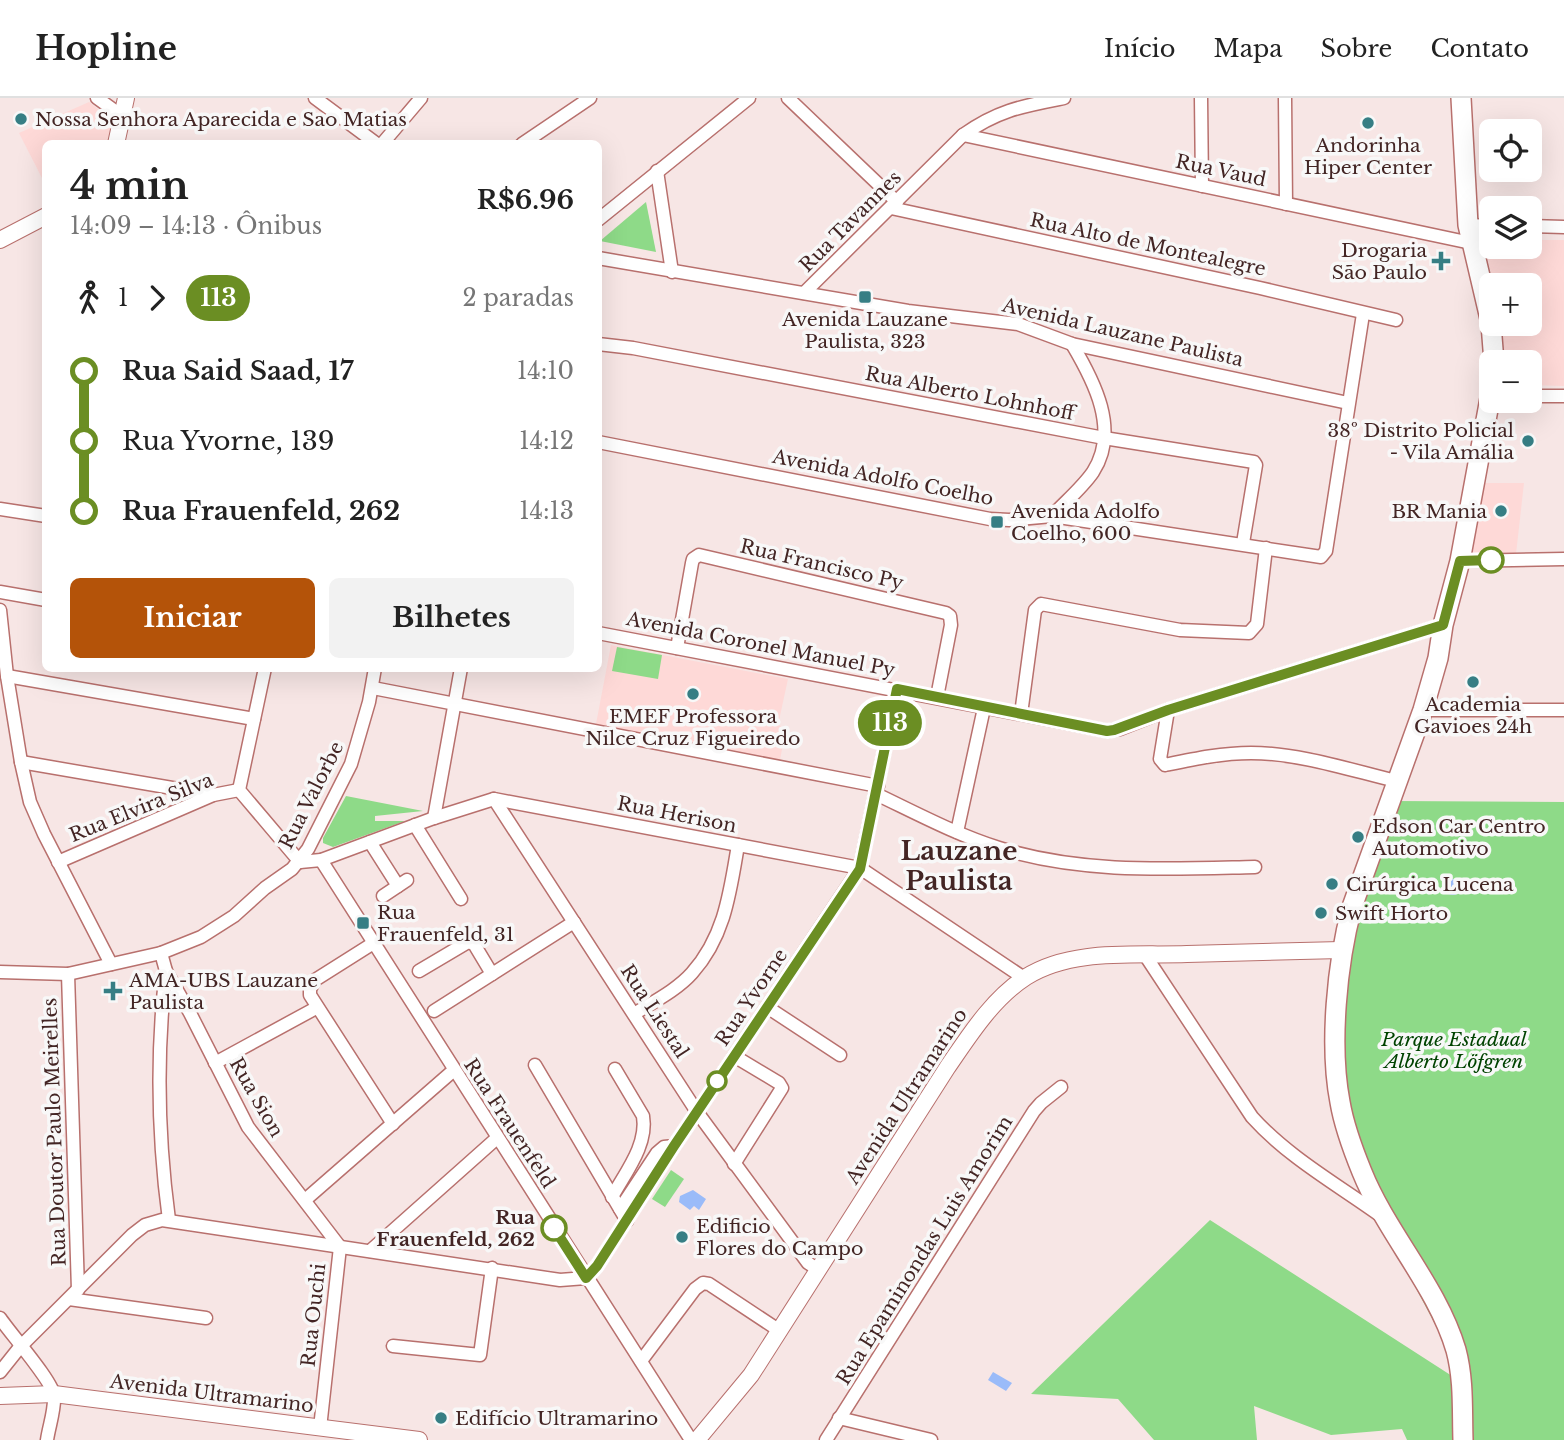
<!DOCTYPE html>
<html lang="pt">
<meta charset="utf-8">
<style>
:root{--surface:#fff;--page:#f2f2f2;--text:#222;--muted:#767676;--line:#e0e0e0;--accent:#b45309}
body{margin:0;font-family:"Libre Baskerville",serif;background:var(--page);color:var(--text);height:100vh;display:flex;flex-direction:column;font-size:26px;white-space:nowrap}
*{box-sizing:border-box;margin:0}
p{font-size:23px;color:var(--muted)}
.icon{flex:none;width:38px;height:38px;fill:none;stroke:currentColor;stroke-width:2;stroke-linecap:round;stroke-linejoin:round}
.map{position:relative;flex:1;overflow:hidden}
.details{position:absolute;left:42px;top:42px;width:560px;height:532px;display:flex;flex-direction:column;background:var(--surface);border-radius:10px;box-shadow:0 7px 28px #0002}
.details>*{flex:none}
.badge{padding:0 14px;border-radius:23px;font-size:24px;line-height:46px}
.tools{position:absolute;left:1479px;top:21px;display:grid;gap:14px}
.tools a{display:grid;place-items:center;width:63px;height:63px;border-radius:10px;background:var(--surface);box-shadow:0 7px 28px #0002;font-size:35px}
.map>.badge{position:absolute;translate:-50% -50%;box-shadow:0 0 0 4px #fff}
.legs{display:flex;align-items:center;gap:10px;height:77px;padding:0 28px;font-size:23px}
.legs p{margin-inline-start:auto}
.summary{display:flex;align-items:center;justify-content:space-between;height:119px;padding:0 28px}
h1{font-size:38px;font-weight:700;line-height:52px}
.button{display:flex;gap:14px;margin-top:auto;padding:14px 28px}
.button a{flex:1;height:80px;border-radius:10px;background:var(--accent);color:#fff;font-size:28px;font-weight:700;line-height:80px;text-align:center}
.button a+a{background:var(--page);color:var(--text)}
ul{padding:0 28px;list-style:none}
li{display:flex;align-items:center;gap:24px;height:70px;font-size:26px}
li i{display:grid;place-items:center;width:10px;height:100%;margin:0 9px;background:currentColor}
li i::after{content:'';width:18px;height:18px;margin:-9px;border:5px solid;border-radius:50%;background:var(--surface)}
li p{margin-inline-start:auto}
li:first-child i{background:linear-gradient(#0000 50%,currentColor 0)}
li:last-child i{background:linear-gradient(currentColor 50%,#0000 0)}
header{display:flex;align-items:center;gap:42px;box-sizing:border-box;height:98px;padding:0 35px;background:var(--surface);border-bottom:2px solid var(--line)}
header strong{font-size:33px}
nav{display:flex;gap:38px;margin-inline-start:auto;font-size:24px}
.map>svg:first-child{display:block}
</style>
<header>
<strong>Hopline</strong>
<nav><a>Início</a><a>Mapa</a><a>Sobre</a><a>Contato</a></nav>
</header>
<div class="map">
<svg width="1564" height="1342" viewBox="0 0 1564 1342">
<rect width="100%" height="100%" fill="#f7e6e5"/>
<!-- built -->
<g fill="#fed9d7">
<polygon points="89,4 109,20 112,25 107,45 46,46 45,86 19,35"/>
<polygon points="1489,141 1491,141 1491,149 1530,149 1530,142 1564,142 1564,288 1530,287 1530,264 1503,264 1501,226 1530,226 1530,187 1494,187 1484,147"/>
<polygon points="1482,385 1524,385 1516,456 1468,456"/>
<polygon points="611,547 788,581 778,627 786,630 780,662 596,626"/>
</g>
<!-- green -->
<g fill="#8eda88">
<polygon points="646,104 656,154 600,143"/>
<polygon points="617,549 662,557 658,581 612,573"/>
<polygon points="346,698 423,713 375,718 375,723 405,723 333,749 323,745 323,740"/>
<polygon points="1393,703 1564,704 1564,1342 1469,1342 1461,1275 1402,1164 1349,1011 1342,935 1347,850"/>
<polygon points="671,1072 684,1081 665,1109 652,1101"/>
<polygon points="1210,1122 1452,1278 1454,1342 1407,1342 1402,1331 1331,1337 1254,1308 1257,1342 1154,1342 1118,1301 1031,1296"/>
</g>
<!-- water -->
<g fill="#9abbf9">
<circle cx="1453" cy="789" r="8"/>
<polygon points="693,1092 706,1101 699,1112 694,1108 690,1112 679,1104 680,1098"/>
<polygon points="993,1274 1012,1285 1006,1293 988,1282"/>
</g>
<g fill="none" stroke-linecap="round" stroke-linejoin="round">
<!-- minor casing -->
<g stroke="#b8706d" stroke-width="15">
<g id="minor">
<polyline points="97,0 122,18"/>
<polyline points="315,0 377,46"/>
<polyline points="788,0 897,104"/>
<polyline points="1201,0 1202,88"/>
<polyline points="1285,0 1286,106"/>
<polyline points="963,37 1471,145"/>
<polyline points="382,46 421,0"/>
<polyline points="522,46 590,0"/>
<polyline points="657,73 672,174"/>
<polyline points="891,110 1260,190 1396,222"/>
<polyline points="598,122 749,0"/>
<polyline points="1468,127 1491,128"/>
<polyline points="1530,128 1564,129"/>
<polyline points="598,160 908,213 1018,226 1072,246 1348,305"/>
<path d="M 804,195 L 963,37 C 998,12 1023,8 1064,0"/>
<polyline points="598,246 633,250 1104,340 1254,364 1256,367 1243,445"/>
<polyline points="1530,298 1564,298"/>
<polyline points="598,344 990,421 1009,422 1052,418 1321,459 1326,453 1363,216"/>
<polyline points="0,411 46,418"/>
<path d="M 1052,418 C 1065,404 1082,390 1093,374 C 1120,332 1094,283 1072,246"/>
<polyline points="1460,463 1564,461"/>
<polyline points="0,494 46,502"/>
<polyline points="0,512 7,578 21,664 30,704 44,736 111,866"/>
<polyline points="598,535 1107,633 1120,631 1168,612 1443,527"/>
<polyline points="677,550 692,465 693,461 699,457 946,515 950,518 951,527 937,599"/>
<polyline points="265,570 239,692 300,764"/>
<polyline points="7,578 254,621"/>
<polyline points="373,590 878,688"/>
<path d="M 1168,612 L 1160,661 L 1165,667 C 1194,661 1222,655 1251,655 C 1300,655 1350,672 1396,683"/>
<polyline points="1423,612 1564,612"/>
<polyline points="1021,616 1035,512 1041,506 1180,532 1249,535 1257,526 1266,450"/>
<polyline points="21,664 213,697"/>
<path d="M 876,696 C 916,715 957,737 999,750 C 1082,776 1169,771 1255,769"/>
<polyline points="494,701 697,1014 808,1165 819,1172"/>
<polyline points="434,720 461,570"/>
<polyline points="415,727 461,801"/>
<polyline points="957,734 984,610"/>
<polyline points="370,744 398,788"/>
<polyline points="321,762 691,1342"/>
<polyline points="58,764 213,697 239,692"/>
<polyline points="300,764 321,762 434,720 494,701 860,770 1024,880"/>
<polyline points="383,798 407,782"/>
<polyline points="372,846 315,882 310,891 310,897 393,1026"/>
<polyline points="161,855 166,873 190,915 248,1029 340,1149 320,1330"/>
<path d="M 1145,857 L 1252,1019 C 1288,1059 1338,1087 1381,1118"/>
<path d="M 166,873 C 156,956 158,1040 169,1122"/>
<polyline points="419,873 468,844 474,846 492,876"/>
<polyline points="0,874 68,876 161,855 201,839 234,818 265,790 292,771 308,751 351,666 369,604 375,570"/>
<polyline points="68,876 78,1192"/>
<polyline points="767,909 840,957"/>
<polyline points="434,913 574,824"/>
<path d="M 634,916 C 653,904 677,892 692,875 C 725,838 730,794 738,747"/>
<polyline points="215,965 316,910"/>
<polyline points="535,967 627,1123"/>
<polyline points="734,1066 782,990 779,985 734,958"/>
<path d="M 612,1099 C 625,1075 648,1047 643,1018 L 615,971"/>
<polyline points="305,1102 454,972"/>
<polyline points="620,1111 657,1055 664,1049 674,1048"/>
<polyline points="370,1153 497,1040"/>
<polyline points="69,1201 206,1220"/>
<path d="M 0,1220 C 10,1235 54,1285 54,1298 C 55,1312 49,1328 47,1342"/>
<polyline points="393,1248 480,1257 492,1170"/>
<polyline points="641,1263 695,1191 703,1185 709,1186 780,1233"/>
<polyline points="0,1274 20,1249 132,1137 145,1127 162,1122 560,1182 586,1180 597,1168 674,1048 860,770 897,591"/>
<polyline points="839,1320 931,1342"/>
<polyline points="826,1342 1034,1013 1041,1005 1061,989"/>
</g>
</g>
<!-- tertiary casing -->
<g stroke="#b8706d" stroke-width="18">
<g id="tertiary">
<polyline points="116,46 126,0"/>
<polyline points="0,142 46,118"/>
<polyline points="0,1298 54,1296 419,1342"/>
<path d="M 697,1342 L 751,1277 L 947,970 C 969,938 992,901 1026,879 C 1072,850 1135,858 1187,856 C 1239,855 1290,853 1341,852"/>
</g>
</g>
<!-- secondary casing -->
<g stroke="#b8706d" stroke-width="22">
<g id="secondary">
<polyline points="1461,0 1468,127 1491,225"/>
<polyline points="1491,226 1494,264"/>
<path d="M 1463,1342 C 1462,1312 1464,1282 1456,1252 C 1437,1188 1387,1136 1362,1074 C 1353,1052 1344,1028 1340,1004 C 1329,947 1337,865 1352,809 L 1423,612 L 1438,560 L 1443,527 L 1460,463 L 1491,295"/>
</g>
</g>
<!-- minor -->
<use href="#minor" stroke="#fff" stroke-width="12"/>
<!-- tertiary -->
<use href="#tertiary" stroke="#fff" stroke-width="16"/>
<!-- secondary -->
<use href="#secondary" stroke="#fff" stroke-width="19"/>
</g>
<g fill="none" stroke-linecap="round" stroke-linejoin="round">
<!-- line-1 casing -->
<g stroke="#fff" stroke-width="16">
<polyline id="line-1" points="554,1130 586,1180 597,1168 674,1048 860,771 897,591 1107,633 1114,632 1168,612 1443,527 1460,463 1491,462"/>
</g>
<!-- line-1 -->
<use href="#line-1" stroke="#6b8e23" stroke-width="10"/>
</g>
<!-- markers -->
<g fill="#367e84" stroke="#f8f8f8" stroke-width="2.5">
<circle cx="21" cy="21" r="7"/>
<circle cx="1368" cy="25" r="7"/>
<path d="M1437.5 152.5h7v7h7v7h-7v7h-7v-7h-7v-7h7z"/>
<rect x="858" y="192" width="14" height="14" rx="3.5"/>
<circle cx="1528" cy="343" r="7"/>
<circle cx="1501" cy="413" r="7"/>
<rect x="990" y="417" width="14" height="14" rx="3.5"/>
<circle cx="1473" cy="584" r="7"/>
<circle cx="693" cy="596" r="7"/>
<circle cx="1358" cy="739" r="7"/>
<circle cx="1332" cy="786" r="7"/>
<circle cx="1321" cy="815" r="7"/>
<rect x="356" y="818" width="14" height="14" rx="3.5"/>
<path d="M109.5 882.5h7v7h7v7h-7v7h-7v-7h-7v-7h7z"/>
<circle cx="682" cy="1139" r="7"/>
<circle cx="441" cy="1320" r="7"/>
</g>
<g fill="#fff" stroke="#6b8e23" stroke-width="3.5">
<circle cx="1491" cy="462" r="12"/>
<circle cx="717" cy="983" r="9"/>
<circle cx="554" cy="1130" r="12"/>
</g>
<g text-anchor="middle" stroke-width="7" stroke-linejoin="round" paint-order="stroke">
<!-- poi labels -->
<g font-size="19" fill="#432524" stroke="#f8f8f8" text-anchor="start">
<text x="35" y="28">Nossa Senhora Aparecida e Sao Matias</text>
<text x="1368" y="54" text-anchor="middle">Andorinha<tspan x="1368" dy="22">Hiper Center</tspan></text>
<text x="1427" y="159" text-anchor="end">Drogaria<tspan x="1427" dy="22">São Paulo</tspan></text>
<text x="865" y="228" text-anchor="middle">Avenida Lauzane<tspan x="865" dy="22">Paulista, 323</tspan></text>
<text x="1514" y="339" text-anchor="end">38º Distrito Policial<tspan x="1514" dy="22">- Vila Amália</tspan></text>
<text x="1011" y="420">Avenida Adolfo<tspan x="1011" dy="22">Coelho, 600</tspan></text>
<text x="1487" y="420" text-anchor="end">BR Mania</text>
<text x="1473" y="613" text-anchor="middle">Academia<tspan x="1473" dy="22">Gavioes 24h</tspan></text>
<text x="693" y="625" text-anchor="middle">EMEF Professora<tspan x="693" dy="22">Nilce Cruz Figueiredo</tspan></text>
<text x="1372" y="735">Edson Car Centro<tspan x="1372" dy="22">Automotivo</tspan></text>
<text x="1346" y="793">Cirúrgica Lucena</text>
<text x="377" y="821">Rua<tspan x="377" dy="22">Frauenfeld, 31</tspan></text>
<text x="1335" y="822">Swift Horto</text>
<text x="129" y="889">AMA-UBS Lauzane<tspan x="129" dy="22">Paulista</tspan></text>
<text x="696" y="1135">Edificio<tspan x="696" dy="22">Flores do Campo</tspan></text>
<text x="455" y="1327">Edifício Ultramarino</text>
</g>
<!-- street labels -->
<g font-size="19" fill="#432524" stroke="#f8f8f8">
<text transform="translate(1221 72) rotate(12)" y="7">Rua Vaud</text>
<text transform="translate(850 123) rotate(-45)" y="7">Rua Tavannes</text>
<text transform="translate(1148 146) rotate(12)" y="7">Rua Alto de Montealegre</text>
<text transform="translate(1123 234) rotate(13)" y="7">Avenida Lauzane Paulista</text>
<text transform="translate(970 295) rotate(11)" y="7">Rua Alberto Lohnhoff</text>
<text transform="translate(883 379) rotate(11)" y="7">Avenida Adolfo Coelho</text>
<text transform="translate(822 466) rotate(13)" y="7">Rua Francisco Py</text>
<text transform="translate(761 546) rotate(11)" y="7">Avenida Coronel Manuel Py</text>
<text transform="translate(311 697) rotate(-63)" y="7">Rua Valorbe</text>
<text transform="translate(141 709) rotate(-22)" y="7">Rua Elvira Silva</text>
<text transform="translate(677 716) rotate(11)" y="7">Rua Herison</text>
<text transform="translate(751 899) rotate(-56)" y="7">Rua Yvorne</text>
<text transform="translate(655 913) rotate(57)" y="7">Rua Liestal</text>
<text transform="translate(906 998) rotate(-57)" y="7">Avenida Ultramarino</text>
<text transform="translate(257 999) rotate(60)" y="7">Rua Sion</text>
<text transform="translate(510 1025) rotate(57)" y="7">Rua Frauenfeld</text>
<text transform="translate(54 1034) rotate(-92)" y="7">Rua Doutor Paulo Meirelles</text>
<text transform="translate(924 1152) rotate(-58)" y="7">Rua Epaminondas Luis Amorim</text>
<text transform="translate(313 1217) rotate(-84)" y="7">Rua Ouchi</text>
<text transform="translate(212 1295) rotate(7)" y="7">Avenida Ultramarino</text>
</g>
<!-- park labels -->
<g font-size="19" font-style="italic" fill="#004300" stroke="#f8f8f8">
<text x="1454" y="948">Parque Estadual<tspan x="1454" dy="22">Alberto Löfgren</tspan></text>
</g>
<!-- stop labels -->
<g font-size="19" font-weight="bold" fill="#432524" stroke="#f8f8f8" text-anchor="end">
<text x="535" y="1126">Rua<tspan x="535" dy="22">Frauenfeld, 262</tspan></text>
</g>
<!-- district labels -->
<g font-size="26" font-weight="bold" fill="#432524" stroke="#f8f8f8">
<text x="959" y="762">Lauzane<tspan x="959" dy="30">Paulista</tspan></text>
</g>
</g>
</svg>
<div class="tools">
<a><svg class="icon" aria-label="locate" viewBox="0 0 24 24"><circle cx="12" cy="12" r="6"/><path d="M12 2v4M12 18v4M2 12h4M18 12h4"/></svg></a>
<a><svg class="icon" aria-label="layers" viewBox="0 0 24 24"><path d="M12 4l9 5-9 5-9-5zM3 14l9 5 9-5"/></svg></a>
<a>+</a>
<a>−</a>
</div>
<b class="badge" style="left:890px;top:625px;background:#6b8e23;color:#fff">113</b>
<section class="details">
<div class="summary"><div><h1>4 min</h1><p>14:09 – 14:13 · Ônibus</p></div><b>R$6.96</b></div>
<div class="legs"><svg class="icon" aria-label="walk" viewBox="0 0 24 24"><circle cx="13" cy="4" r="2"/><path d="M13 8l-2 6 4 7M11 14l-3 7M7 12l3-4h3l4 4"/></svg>1<svg class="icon" aria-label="forward" viewBox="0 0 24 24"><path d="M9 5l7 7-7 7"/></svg><b class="badge" style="background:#6b8e23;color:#fff">113</b><p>2 paradas</p></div>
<ul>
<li><i style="color:#6b8e23"></i><b>Rua Said Saad, 17</b><p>14:10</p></li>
<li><i style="color:#6b8e23"></i><span>Rua Yvorne, 139</span><p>14:12</p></li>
<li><i style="color:#6b8e23"></i><b>Rua Frauenfeld, 262</b><p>14:13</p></li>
</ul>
<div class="button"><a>Iniciar</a><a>Bilhetes</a></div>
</section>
</div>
